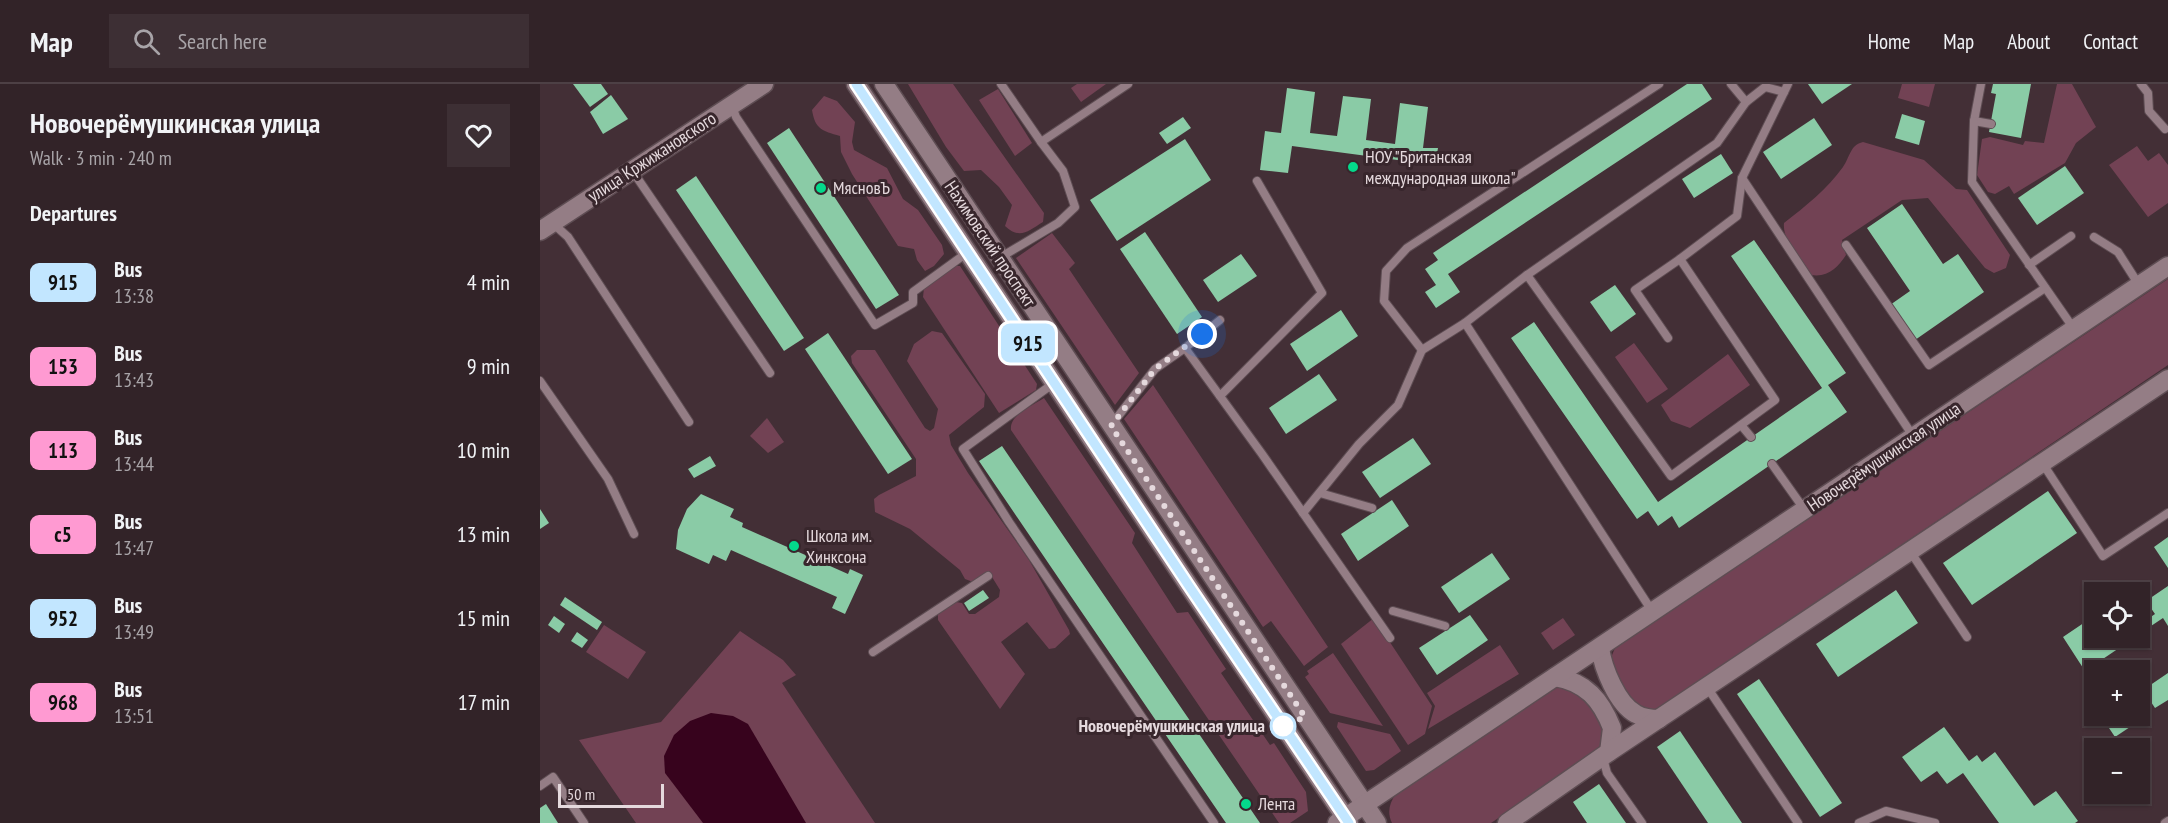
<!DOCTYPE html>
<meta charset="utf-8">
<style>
:root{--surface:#322328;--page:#3d2f34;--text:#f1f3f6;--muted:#a8a4a8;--line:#4d4045}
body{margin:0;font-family:"PT Sans Narrow",sans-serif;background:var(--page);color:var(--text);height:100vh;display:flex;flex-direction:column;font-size:22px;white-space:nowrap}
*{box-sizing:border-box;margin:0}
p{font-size:20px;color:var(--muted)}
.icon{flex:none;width:33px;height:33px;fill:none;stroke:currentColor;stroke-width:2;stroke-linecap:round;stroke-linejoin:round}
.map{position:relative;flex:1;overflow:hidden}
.panel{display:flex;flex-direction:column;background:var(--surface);width:540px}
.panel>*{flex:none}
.badge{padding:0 12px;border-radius:9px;font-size:21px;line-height:39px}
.controls{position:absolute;left:1544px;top:498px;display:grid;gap:12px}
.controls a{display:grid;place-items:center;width:66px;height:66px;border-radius:0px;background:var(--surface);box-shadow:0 2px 4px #0004,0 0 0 2px var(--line);font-size:30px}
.scale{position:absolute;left:18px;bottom:15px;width:106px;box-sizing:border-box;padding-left:6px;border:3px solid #e5d9dd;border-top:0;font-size:16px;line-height:21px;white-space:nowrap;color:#e5d9dd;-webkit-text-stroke:4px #38262c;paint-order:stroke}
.you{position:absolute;width:30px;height:30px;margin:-15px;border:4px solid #fff;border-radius:50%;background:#1a73e8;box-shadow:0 0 0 9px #1a73e833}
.map>.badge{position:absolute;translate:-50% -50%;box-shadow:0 0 0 3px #fff}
h2{padding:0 30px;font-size:22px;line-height:54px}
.round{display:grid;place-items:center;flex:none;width:63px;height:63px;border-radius:0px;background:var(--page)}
.headline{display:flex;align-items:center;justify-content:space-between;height:102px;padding:0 30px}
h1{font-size:28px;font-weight:700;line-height:45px}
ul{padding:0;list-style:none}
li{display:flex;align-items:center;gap:18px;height:84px;padding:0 30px}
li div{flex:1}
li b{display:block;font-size:22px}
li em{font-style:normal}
li .badge{min-width:66px;font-weight:700;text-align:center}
header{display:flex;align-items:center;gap:36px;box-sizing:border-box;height:84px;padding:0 30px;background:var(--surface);border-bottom:2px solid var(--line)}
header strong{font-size:28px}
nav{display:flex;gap:33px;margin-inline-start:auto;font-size:21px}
.search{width:420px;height:54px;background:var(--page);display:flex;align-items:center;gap:15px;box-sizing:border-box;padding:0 21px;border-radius:0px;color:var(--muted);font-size:22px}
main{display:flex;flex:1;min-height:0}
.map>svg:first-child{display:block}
</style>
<header>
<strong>Map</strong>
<div class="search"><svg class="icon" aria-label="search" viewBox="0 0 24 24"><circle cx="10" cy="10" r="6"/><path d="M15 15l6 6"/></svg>Search here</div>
<nav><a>Home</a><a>Map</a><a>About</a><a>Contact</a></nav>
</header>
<main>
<section class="panel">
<div class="headline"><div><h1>Новочерёмушкинская улица</h1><p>Walk · 3 min · 240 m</p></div><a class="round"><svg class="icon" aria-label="heart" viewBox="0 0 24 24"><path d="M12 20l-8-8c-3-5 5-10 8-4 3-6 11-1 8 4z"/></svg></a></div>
<h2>Departures</h2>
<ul>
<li><span class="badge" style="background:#c2e6ff;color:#111">915</span><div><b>Bus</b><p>13:38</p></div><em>4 min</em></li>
<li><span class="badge" style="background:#ff9ad2;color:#111">153</span><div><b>Bus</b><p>13:43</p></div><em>9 min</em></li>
<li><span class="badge" style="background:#ff9ad2;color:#111">113</span><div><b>Bus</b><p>13:44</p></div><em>10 min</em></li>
<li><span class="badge" style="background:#ff9ad2;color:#111">с5</span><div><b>Bus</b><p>13:47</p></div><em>13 min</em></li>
<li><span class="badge" style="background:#c2e6ff;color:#111">952</span><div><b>Bus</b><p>13:49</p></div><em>15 min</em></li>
<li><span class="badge" style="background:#ff9ad2;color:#111">968</span><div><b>Bus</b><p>13:51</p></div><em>17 min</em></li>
</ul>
</section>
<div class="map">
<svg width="1628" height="739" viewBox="0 0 1628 739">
<rect width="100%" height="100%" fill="#432f36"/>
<!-- green -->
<g fill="#724254">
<path d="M 368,0 L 413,0 L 504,129 L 503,138 C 488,147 480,156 465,142 L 472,121 L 459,103 L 441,86 L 424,87 L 406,63 Z"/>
<polygon points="537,0 566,0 541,18 531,4"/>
<polygon points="1362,0 1395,0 1389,23 1358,14"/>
<polygon points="1517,0 1532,0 1556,43 1536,59 1525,79 1474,110 1469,102 1455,110 1448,108 1437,91 1442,55 1450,53 1483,61 1485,57 1504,59"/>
<polygon points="458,5 492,59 475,72 439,16"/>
<path d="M 284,12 L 297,17 L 315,38 L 312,58 L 314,66 L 347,84 L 363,115 L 378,126 L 402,161 L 404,170 L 394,182 L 385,187 L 377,176 L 374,165 L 358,162 L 312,90 L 301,68 L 300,52 C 282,47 275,45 272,26 Z"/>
<path d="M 1323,58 L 1384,76 L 1416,105 L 1427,106 L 1470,171 L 1466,184 L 1454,189 L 1445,184 L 1388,114 L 1362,116 L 1302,156 L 1306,171 C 1298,183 1288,194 1271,191 C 1261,178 1242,156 1244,139 C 1266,122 1287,105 1303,83 C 1310,73 1310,61 1323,58 Z"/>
<polygon points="1597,62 1608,77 1619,69 1628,81 1628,119 1608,133 1569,81"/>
<polygon points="512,149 535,179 529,185 599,289 575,321 476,174"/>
<polygon points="413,182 420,182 497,300 496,306 459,329 383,213 384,204"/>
<polygon points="1628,195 1628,281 1117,626 1105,627 1095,621 1071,586 1070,576 1075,564"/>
<polygon points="392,247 402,249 445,310 444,323 409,351 411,361 428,389 489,476 529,546 530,550 515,564 509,565 487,538 461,558 485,590 460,625 398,536 398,530 416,518 422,519 429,530 435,530 459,513 460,506 452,493 433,498 425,495 420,486 370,445 335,428 334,415 339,411 376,392 376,375 312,279 311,272 317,266 335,266 385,344 390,347 394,344 398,325 367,277 374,260"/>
<polygon points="1094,259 1128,305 1107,319 1075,273"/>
<polygon points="1188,270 1210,301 1150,344 1131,337 1121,321"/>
<polygon points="613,301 788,563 764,582 731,537 723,543 584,335"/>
<path d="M 504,314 L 595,449 L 592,459 L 637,529 L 648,528 L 686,585 L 681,589 L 730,661 L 734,659 L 766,708 L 768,727 L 750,739 L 739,739 L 471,346 C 469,331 492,322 504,314 Z"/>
<polygon points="227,334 244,358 228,369 210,352"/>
<polygon points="834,534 892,622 885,650 868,661 801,560"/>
<polygon points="1023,534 1035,551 1013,566 1001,549"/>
<polygon points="64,541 106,568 88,595 46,568"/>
<polygon points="200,547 243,576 256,591 242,599 335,739 96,739 39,656 121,638"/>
<polygon points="960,561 979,590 888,645 895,622 887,609"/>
<polygon points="793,569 843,642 790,629 765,593 769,590 767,587"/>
<path d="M 1019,602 L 1028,604 L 1047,614 L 1064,642 L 1063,661 L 1058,667 L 951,739 L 852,739 C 847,729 849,719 856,710 Z"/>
<polygon points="798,638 850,650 861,667 834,686 826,687 797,643"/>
</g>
<!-- water -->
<polygon fill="#37031d" points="171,629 193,632 208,640 266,739 163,739 125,689 124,672 134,651 150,637"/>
<!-- building -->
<g fill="#8acba6">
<polygon points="33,0 61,0 68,10 50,23"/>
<polygon points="1147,0 1162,0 1172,15 908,190 920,208 896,224 885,208 896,201 885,185 898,176 893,169"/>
<polygon points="1268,0 1312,0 1282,20"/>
<polygon points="1453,0 1491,0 1481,54 1449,48 1456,10 1451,9"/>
<polygon points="747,4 775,8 770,49 797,52 803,12 831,15 826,56 855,60 860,19 888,23 883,64 898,64 895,81 752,62 748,89 720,86 725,47 741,49"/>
<polygon points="71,11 88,35 63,50 50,28"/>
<polygon points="1362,30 1385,37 1379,61 1355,54"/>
<polygon points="643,33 651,44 627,60 619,49"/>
<polygon points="1274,34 1292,61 1241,95 1223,68"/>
<polygon points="249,44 359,211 336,225 227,59"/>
<polygon points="645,55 671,96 577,157 550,116"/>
<polygon points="1181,70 1193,89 1154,114 1142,95"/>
<polygon points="1525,82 1544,109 1497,141 1478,114"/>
<polygon points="156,92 264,254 244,267 136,106"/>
<polygon points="1362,120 1403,180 1418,170 1444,208 1375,256 1350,221 1370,207 1327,144"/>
<polygon points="605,148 662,233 637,250 580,165"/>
<polygon points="1214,156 1306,289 1288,301 1307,328 1139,444 1132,432 1118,442 1108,427 1097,435 971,254 994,238 1118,418 1282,304 1191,172"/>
<polygon points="701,170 717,192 678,218 663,196"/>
<polygon points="1075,201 1096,230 1071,248 1050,218"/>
<polygon points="801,226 818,252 767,287 750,260"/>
<polygon points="288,249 372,375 348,390 265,265"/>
<polygon points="779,290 797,316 746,350 729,324"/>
<polygon points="873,354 891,380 840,414 822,388"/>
<polygon points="462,362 553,495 720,739 686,739 530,511 439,377"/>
<polygon points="170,372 176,382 154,394 148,385"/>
<polygon points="1508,407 1537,449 1432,521 1403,479"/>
<polygon points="161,410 194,425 190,433 203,439 202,443 308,490 310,485 323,491 305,530 292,524 297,513 191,466 186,477 173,471 169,480 136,465 138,446 147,425"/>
<polygon points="852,416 869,442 818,477 801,450"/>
<polygon points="0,425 9,439 0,445"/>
<polygon points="1628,453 1628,484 1614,463"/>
<polygon points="952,469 970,495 919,529 901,503"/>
<polygon points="1628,502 1628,542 1623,534 1599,550 1599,541 1615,530 1606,517"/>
<polygon points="443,506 449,514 429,527 424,519"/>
<polygon points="1356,506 1378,539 1298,593 1276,560"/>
<polygon points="25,513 62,538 57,546 20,521"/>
<polygon points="930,531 948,556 897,591 879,564"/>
<polygon points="14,532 25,540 19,549 8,541"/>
<polygon points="1554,532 1554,554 1594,554 1545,587 1523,553"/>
<polygon points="37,548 48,556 42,564 31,557"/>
<polygon points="1628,589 1628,616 1615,624 1603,606"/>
<polygon points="1219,595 1302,719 1280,733 1197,610"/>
<polygon points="1583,632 1590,643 1575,653 1567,641"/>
<polygon points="1404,643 1429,677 1437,671 1442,678 1455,668 1494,722 1516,707 1538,737 1535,739 1459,739 1423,689 1407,700 1397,687 1381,698 1362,673"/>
<polygon points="1140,647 1202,739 1168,739 1117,663"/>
<polygon points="1059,700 1086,739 1047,739 1033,718"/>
<polygon points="6,720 18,739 0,739 0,724"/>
</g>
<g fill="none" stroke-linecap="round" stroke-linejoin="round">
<!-- lane casing -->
<g stroke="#5e4d53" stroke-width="10">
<g id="lane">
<polyline points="461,0 501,58"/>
<polyline points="1191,0 1206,18"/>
<polyline points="1441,0 1434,37 1451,40"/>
<polyline points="1601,0 1608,9 1609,27 1625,45"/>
<polyline points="192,22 196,33 335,241 373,219 373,208 428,168"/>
<polyline points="1434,37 1432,98 1534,245"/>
<polyline points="95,85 98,95 230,289"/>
<polyline points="1202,94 1373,352"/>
<polyline points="15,137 18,144 28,153 149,338"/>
<polyline points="1554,153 1578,168 1599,201"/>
<polyline points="1306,161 1389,281 1505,204"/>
<polyline points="461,173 518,139 535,123 523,87 501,58 588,0"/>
<polyline points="1489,181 1531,152"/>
<polyline points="987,191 1131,392 1235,316 1140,175 1197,132 1202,94 1248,0"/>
<polyline points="925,239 1112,527"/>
<polyline points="1128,254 1095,206 1140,175"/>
<polyline points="645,264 722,370 850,554"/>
<polyline points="882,266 844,217 846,187 867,164 1119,0"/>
<polyline points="0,297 68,395 94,450"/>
<polyline points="514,299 423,365 469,438 674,739"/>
<polyline points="680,312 782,209 717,97"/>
<polyline points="572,340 615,285 645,264 680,236"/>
<polyline points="1201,341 1211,353"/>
<polyline points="1232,380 1264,425"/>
<polyline points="1503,380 1563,472 1628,429"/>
<polyline points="780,409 832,424"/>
<polyline points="763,429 819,360 858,321 882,266 925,239 987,191 1177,59 1206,18 1225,3 1244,8"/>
<polyline points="1370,467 1427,553"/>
<polyline points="853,527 905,542"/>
<polyline points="333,568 448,492"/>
<polyline points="1167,603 1258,739"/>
<polyline points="1063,674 1067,689 1102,739"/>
<polyline points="0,702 13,693 44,739"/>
<polyline points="1319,739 1346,727 1395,739"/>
<polyline points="1625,739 1628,737"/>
</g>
</g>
<!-- secondary casing -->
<g stroke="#5e4d53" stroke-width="21">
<g id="secondary">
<polyline points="316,0 649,502 809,739"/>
<polyline points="344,0 837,739"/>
<polyline points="0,147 224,0"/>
<path d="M 1060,564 C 1063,584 1077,620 1096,630 C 1103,634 1111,635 1119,635"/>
<path d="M 1015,593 C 1046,598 1061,616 1072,644 L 1069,668"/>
<polyline points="797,739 1628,182"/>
<polyline points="967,739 1069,668 1628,295"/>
</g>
</g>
<!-- lane -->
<use href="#lane" stroke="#947d85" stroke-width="8"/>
<!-- secondary -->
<use href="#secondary" stroke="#947d85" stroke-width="18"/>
</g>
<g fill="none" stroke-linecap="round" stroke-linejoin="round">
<!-- line casing -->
<g stroke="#fff" stroke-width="14">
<polyline id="line" points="316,0 649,502 809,739"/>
</g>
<!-- line -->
<use href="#line" stroke="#c2e6ff" stroke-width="9"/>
<!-- walk -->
<polyline stroke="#e5d9dd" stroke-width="6" stroke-dasharray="0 10.8" points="662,250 615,285 571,342 765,633 743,642"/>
</g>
<!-- markers -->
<g fill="#04d98b" stroke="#38262c" stroke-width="2">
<circle cx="813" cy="83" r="6"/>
<circle cx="281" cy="104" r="6"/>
<circle cx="254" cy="462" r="6"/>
<circle cx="706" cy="720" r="6"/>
</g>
<circle fill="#fff" stroke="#c2e6ff" stroke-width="3" cx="743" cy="642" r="12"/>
<g text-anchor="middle" stroke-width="6" stroke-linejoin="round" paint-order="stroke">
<!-- street labels -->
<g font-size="18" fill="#e5d9dd" stroke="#38262c">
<text transform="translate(112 73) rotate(-33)" y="6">улица Кржижановского</text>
<text transform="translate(450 160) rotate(56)" y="6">Нахимовский проспект</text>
<text transform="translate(1344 373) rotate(-34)" y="6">Новочерёмушкинская улица</text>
</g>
<!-- poi labels -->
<g font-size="18" fill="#e5d9dd" stroke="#38262c" text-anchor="start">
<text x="825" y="79">НОУ "Британская<tspan x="825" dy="21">международная школа"</tspan></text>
<text x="293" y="110">МясновЪ</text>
<text x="266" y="458">Школа им.<tspan x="266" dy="21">Хинксона</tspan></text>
<text x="718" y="726">Лента</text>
</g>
<!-- stop labels -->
<g font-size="18" font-weight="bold" fill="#e5d9dd" stroke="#38262c" text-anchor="end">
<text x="725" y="648">Новочерёмушкинская улица</text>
</g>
</g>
</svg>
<div class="controls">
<a><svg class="icon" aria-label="locate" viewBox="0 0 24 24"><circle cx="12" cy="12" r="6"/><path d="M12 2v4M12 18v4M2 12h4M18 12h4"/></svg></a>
<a>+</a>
<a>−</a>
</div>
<div class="scale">50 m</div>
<div class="you" style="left:662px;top:250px"></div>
<b class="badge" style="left:488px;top:259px;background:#c2e6ff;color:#111">915</b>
</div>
</main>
